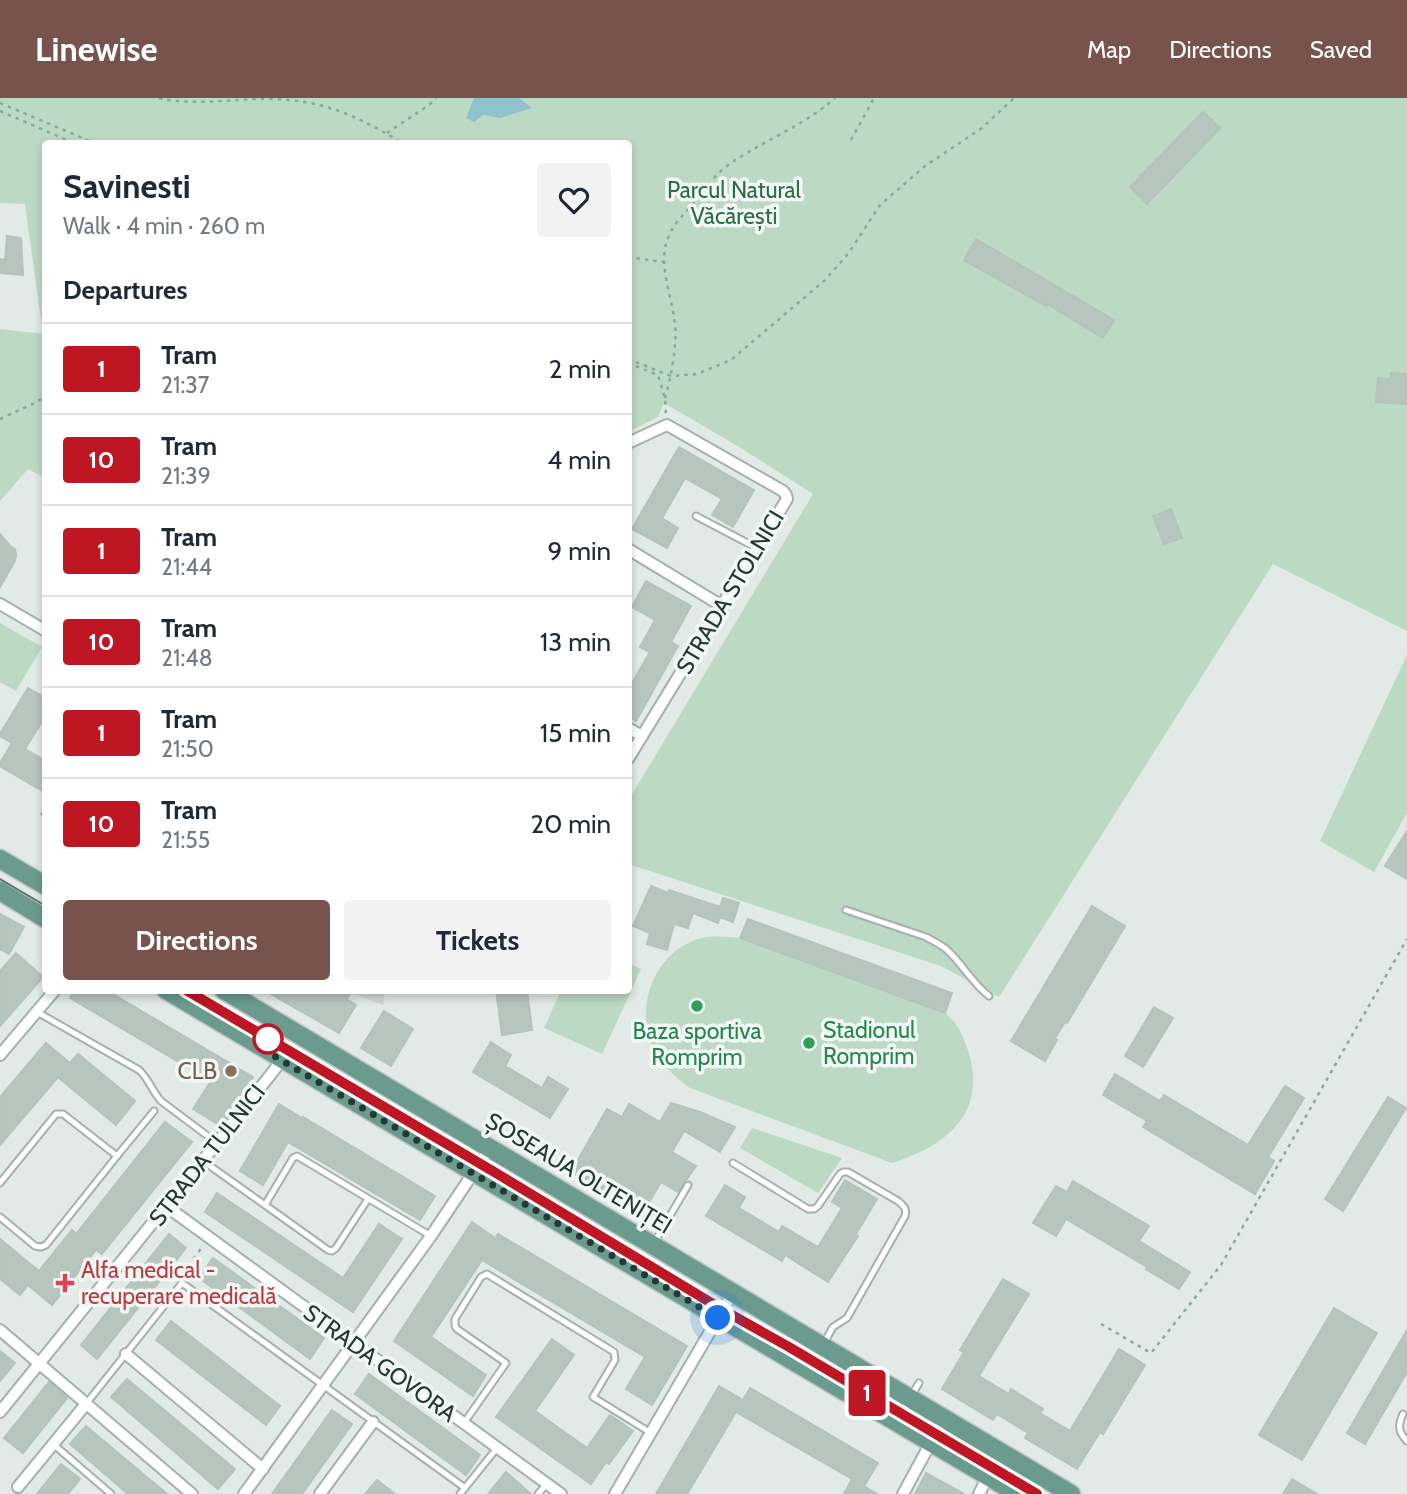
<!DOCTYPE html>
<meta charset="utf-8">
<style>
:root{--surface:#fff;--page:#f2f2f3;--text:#1f2937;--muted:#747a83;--line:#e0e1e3;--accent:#78524c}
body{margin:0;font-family:Cabin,sans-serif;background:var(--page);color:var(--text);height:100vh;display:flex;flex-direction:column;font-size:26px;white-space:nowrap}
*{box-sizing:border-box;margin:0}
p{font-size:23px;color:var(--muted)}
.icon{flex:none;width:38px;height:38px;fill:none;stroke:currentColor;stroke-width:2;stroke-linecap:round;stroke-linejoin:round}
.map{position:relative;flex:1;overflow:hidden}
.sheet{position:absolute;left:42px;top:42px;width:590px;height:854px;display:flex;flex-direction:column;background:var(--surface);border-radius:7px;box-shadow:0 4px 10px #0003}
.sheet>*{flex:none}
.badge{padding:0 14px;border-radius:5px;font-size:24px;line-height:46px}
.you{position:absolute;width:35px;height:35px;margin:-18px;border:5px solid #fff;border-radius:50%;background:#1a73e8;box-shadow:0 0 0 10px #1a73e833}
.map>.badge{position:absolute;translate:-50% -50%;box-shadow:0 0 0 4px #fff}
h2{padding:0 21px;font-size:26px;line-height:63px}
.round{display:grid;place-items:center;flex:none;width:74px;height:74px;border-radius:7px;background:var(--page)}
.head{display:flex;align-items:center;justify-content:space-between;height:119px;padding:0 21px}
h1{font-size:33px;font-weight:700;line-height:52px}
.cta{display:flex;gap:14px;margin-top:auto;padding:14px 21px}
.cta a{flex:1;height:80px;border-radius:7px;background:var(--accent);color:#fff;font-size:28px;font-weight:700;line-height:80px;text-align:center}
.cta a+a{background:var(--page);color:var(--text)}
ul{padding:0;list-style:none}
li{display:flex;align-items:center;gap:21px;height:91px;padding:0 21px;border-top:2px solid var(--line)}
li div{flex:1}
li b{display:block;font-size:26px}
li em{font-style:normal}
li .badge{min-width:77px;font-weight:700;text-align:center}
header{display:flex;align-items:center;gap:42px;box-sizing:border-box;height:98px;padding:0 35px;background:var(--accent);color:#fff}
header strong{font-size:33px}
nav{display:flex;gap:38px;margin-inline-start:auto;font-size:24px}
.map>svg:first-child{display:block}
</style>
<header>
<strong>Linewise</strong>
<nav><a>Map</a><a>Directions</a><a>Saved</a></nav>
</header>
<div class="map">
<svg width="1407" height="1396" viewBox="0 0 1407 1396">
<rect width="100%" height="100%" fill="#e1eae6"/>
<!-- built -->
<polygon fill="#d0dad5" points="346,893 385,893 383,907 372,903"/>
<!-- green -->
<g fill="#bcd9c4">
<polygon points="0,0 1407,0 1407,533 1273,466 999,899 941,868 628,766 628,703 813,396 741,350 664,305 658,319 628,334 628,46 46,46 45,380 28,371 0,403 0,231 43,236 25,106 0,105"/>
<polygon points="0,525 42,549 16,593 0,584"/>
<polygon points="1407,557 1407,715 1374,774 1320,743"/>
<path d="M 748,821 L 952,895 L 945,915 C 959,926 964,940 969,956 C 987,1017 944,1049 892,1065 L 690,990 C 673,978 655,960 649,939 C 637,899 660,850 702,840 C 714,837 728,839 740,840 Z"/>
<polygon points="628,865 641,871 602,956 544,930 561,893 628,892"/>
<polygon points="752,1030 842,1060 818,1095 740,1050"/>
</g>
<!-- water -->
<polygon fill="#8fc2ca" points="474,0 519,0 532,10 500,20 483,17 474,24 466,20"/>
<!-- building -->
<g fill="#b7c5bf" stroke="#b5c3bd" stroke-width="2">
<polygon points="1203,14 1220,30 1147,106 1130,89"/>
<polygon points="7,138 21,140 23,177 0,175 0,161 5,162"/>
<polygon points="976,141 1114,222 1103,240 1047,206 1046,208 964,162"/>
<polygon points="1391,275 1407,276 1407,306 1376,304 1378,280 1391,281"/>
<polygon points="679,349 754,392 733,429 712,417 722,401 685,380 662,420 678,430 667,450 632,431"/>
<polygon points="1171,411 1182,440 1164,446 1153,418"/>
<polygon points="0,436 10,448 15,451 16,457 15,463 0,489"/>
<polygon points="646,483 691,508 671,544 678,548 636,623 628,618 628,592 650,554 640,549 655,522 632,509"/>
<polygon points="28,590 46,600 46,617 25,651 46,663 46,695 0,668 0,665 12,645 0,638 0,636"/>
<polygon points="1407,733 1407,781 1385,768"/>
<polygon points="651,788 668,795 669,792 720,809 723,800 739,805 733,824 720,819 718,825 693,815 688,830 674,826 667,852 647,846 650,835 633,828"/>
<polygon points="1092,808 1125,828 1067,925 1065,924 1055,940 1057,942 1045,963 1011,943"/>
<polygon points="0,816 24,829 9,856 0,851"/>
<polygon points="748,821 952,895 945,915 740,840"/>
<polygon points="16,855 43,879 0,928 0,873"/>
<polygon points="75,892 106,892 253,979 230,1016 221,1028 193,1011 211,983 70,900"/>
<polygon points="264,892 352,892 347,901 356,907 339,935"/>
<polygon points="496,892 527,892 532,932 502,937"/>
<polygon points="1154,909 1173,920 1143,969 1125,958"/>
<polygon points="384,913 413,931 391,968 361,950"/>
<polygon points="491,944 511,957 505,968 542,990 548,979 568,991 550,1020 473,974"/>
<polygon points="46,945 70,965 78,956 135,1003 116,1027 58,979 0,1047 0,999"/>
<polygon points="1115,976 1160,1003 1164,997 1248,1047 1285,988 1304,1000 1268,1059 1274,1063 1255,1096 1143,1029 1147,1023 1103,997"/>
<polygon points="1388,999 1406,1010 1343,1113 1325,1101"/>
<polygon points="671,1005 700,1014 735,1029 720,1054 684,1033 672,1054 696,1068 678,1094 661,1084 648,1106 616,1088 611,1096 571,1074 607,1011 622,1019 629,1006 660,1024"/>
<polygon points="279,1006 302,1020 303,1019 435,1098 420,1122 288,1044 263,1087 240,1073"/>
<polygon points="165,1024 192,1044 102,1156 96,1152 52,1207 28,1187 20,1197 0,1181 0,1141 39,1173 72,1132 76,1136"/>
<polygon points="845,1082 877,1101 856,1136 858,1138 828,1184 785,1157 782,1163 706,1118 725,1087 745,1099 739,1110 779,1134 782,1128 818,1149 842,1110 832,1104"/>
<polygon points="1073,1083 1149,1128 1139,1143 1190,1174 1179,1191 1146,1171 1147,1169 1066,1121 1056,1138 1033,1125 1056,1088 1067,1094"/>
<polygon points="217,1095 343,1180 379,1126 402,1141 353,1214 205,1114"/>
<polygon points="472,1124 495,1140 498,1136 687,1248 652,1307 626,1291 645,1259 482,1162 431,1239 486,1277 473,1298 394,1243"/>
<polygon points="169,1136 186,1150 97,1261 81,1247"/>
<polygon points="213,1160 324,1240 310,1261 199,1180"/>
<polygon points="1003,1181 1029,1196 979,1278 1009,1296 1011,1291 1043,1311 1040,1315 1070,1333 1119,1251 1145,1267 1103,1336 1100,1334 1077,1371 1025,1340 1028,1335 997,1316 993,1322 942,1291 964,1254 960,1252"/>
<polygon points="1334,1210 1377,1235 1302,1362 1259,1337"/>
<polygon points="171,1223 280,1308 266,1327 156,1242"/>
<polygon points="1407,1232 1407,1274 1365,1346 1347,1335"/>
<polygon points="552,1241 574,1257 535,1313 587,1350 610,1317 633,1333 609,1366 606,1364 591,1386 496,1319"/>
<polygon points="0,1253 15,1265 0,1283"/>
<polygon points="369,1276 480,1357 466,1377 355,1296"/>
<polygon points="127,1281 235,1371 218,1391 111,1299"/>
<polygon points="49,1284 67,1300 23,1355 4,1340"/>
<polygon points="719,1288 743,1302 750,1290 878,1365 864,1388 877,1396 844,1396 852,1381 736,1314 687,1396 656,1396"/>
<polygon points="332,1312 352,1326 302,1396 272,1396"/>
<polygon points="86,1328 167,1396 128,1396 70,1346"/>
<polygon points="61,1366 80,1381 68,1396 37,1396"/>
<polygon points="506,1374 531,1396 488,1396"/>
<polygon points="926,1375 964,1396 915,1396"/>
<polygon points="1292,1381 1317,1396 1283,1396"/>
<polygon points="377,1382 395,1396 365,1396"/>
</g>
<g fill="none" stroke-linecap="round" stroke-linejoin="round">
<!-- lane casing -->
<g stroke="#a4b1ad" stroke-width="9">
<g id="lane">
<polyline points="696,418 757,450"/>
<path d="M 846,812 L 926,839 C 933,843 940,846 946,851 C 962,865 972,885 989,898"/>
<path d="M 37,914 L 139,972 C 149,981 152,993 161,1003 L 217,1045"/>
<polyline points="117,1058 154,1013"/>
<polyline points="203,1063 265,1107 293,1060 297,1058 431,1138"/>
<path d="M 733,1065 L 808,1111 L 814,1111 L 818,1108 L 840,1076 L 843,1074 L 848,1074 L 898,1103 C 904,1108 907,1111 905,1118 L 847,1220 L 833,1229 L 824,1245"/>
<polyline points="0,1085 56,1016 63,1016 117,1058 46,1147 41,1149 35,1148 0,1119"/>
<polyline points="265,1107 328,1152 332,1153 336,1150 368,1101"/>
<polyline points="654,1145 688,1087"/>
<polyline points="86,1306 182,1185 465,1390"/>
<path d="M 1403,1316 C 1398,1327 1398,1334 1407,1343"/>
<polyline points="897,1321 919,1285"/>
<polyline points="464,1325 506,1265 457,1231 455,1228 455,1221 481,1179 487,1176 614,1254 615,1262 593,1299 651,1335"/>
<polyline points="53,1346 111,1396"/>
<polyline points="460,1396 497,1350"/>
<polyline points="538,1396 547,1386"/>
</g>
</g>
<!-- street casing -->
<g stroke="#a4b1ad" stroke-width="14">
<g id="street">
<polyline points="628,345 667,327 783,393 786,397 787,401 628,661"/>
<polyline points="628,451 722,508"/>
<polyline points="0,506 46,533"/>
<polyline points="628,630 642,638"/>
<polyline points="0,957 55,892"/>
<polyline points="166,1108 561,1396"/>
<polyline points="0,1232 192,1396"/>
<polyline points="126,1256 263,1371"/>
<polyline points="0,1314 217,1045 282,962"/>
<polyline points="18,1389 86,1306"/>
<polyline points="244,1396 431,1138 490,1050"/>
<polyline points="320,1396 373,1324"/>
<polyline points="615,1396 732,1196"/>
<polyline points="903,1396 944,1320"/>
<polyline points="979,1396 988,1378"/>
</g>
</g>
<!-- primary casing -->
<g stroke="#bdc4c2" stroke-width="21">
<g id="primary">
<polyline points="0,761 46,788"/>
<polyline points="0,793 46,821"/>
<polyline points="166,892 1018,1396"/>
<polyline points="224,892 1071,1396"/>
</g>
</g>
<!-- path -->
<g stroke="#85ab9e" stroke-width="2.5" stroke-dasharray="3.5 5" stroke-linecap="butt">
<path d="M 159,0 C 191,8 234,1 267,1 C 322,1 358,18 404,46"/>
<polyline points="0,5 97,46"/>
<polyline points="0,13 76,46"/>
<polyline points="387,35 429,7 436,0"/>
<polyline points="851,42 874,0"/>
<polyline points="628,159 664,164"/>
<polyline points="628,261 671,278 697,276 731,262 824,183 848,156 880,107 925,68 982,30 1014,0"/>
<polyline points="628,265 658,277 665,300 666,317"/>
<path d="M 665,300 C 671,281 677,247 675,227 C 673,206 665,185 664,163 C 664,137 675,126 691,108 C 703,95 712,79 727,68 C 761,43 803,29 835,0"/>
<polyline points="0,321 35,305 46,298"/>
<polyline points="41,717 46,710"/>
<polyline points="184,1175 202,1149"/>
<polyline points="1101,1226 1151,1255 1221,1167 1407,841"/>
</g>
<!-- lane -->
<use href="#lane" stroke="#fff" stroke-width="5"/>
<!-- street -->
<use href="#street" stroke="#fff" stroke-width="10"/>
<!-- primary -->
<use href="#primary" stroke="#6a9b8e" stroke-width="18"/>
<!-- tram -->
<g stroke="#5e756e" stroke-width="2">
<polyline points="0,781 46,808"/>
<polyline points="186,892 501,1078 723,1212 789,1249 1037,1396"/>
</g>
</g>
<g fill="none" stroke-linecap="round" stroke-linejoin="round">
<!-- line casing -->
<g stroke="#fff" stroke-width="16">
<polyline id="line" points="186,892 501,1078 723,1212 789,1249 1037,1396"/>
</g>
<!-- line -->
<use href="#line" stroke="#be1622" stroke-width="10"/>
<!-- walk -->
<polyline stroke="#233933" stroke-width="7" stroke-dasharray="0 12.6" points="268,941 264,952 718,1220"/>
</g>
<!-- markers -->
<g fill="#2e9e5b" stroke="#f1f7f4" stroke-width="2.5">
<circle cx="697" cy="908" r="7"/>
<circle cx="809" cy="945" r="7"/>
</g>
<circle fill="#fff" stroke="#be1622" stroke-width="3.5" cx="268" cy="941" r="14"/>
<circle fill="#8d6e63" stroke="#f1f7f4" stroke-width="2.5" cx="231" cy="973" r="7"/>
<path fill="#e0444e" stroke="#f1f7f4" stroke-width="2.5" d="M61.5 1174.5h7v7h7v7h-7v7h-7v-7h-7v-7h7z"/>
<g text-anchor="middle" stroke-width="7" stroke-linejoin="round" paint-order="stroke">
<!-- park labels -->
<g font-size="23" fill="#326c47" stroke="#f1f7f4">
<text x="734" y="100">Parcul Natural<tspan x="734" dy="26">Văcărești</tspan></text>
</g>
<!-- street labels -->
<g font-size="23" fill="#233933" stroke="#f1f7f4">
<text transform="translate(730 494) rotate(-59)" y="8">STRADA STOLNICI</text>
<text transform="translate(207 1057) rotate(-52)" y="8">STRADA TULNICI</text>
<text transform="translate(579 1075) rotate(31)" y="8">ȘOSEAUA OLTENIȚEI</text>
<text transform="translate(380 1265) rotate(36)" y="8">STRADA GOVORA</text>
</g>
<!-- leisure labels -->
<g font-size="23" fill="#27864d" stroke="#f1f7f4" text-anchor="start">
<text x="823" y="940">Stadionul<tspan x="823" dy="26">Romprim</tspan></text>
<text x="697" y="941" text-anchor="middle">Baza sportiva<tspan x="697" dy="26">Romprim</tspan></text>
</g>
<!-- education labels -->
<g font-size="23" fill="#785e54" stroke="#f1f7f4" text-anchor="end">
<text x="217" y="981">CLB</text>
</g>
<!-- health labels -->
<g font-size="23" fill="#be3a42" stroke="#f1f7f4" text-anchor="start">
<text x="81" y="1180">Alfa medical -<tspan x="81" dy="26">recuperare medicală</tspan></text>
</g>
</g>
</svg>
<div class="you" style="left:718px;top:1220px"></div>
<b class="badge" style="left:867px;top:1295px;background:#be1622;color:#fff">1</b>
<section class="sheet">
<div class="head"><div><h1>Savinesti</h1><p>Walk · 4 min · 260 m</p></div><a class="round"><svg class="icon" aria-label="heart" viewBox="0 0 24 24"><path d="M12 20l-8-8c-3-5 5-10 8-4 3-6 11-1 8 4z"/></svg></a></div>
<h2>Departures</h2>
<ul>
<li><span class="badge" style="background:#be1622;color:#fff">1</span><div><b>Tram</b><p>21:37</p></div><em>2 min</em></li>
<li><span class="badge" style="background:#be1622;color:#fff">10</span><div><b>Tram</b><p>21:39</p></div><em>4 min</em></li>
<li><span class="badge" style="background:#be1622;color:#fff">1</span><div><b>Tram</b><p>21:44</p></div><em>9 min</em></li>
<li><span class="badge" style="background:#be1622;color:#fff">10</span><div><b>Tram</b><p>21:48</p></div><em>13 min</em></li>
<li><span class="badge" style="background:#be1622;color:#fff">1</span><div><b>Tram</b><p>21:50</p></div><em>15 min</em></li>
<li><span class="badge" style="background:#be1622;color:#fff">10</span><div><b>Tram</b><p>21:55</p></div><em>20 min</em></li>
</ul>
<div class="cta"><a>Directions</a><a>Tickets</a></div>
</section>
</div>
